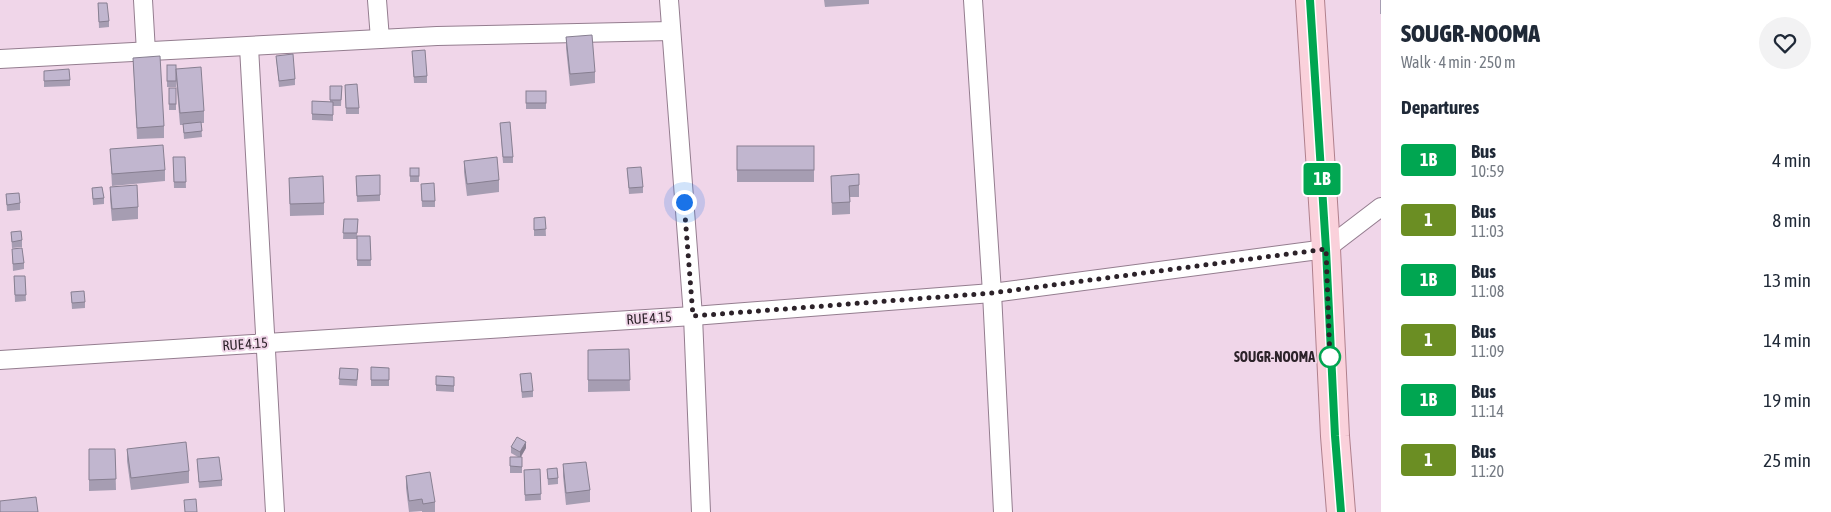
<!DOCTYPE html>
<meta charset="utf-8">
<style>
:root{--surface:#fff;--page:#f2f2f3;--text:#1f2937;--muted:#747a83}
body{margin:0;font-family:"Asap Condensed",sans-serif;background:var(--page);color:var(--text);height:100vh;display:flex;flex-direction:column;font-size:19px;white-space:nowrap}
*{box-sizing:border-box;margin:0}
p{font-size:16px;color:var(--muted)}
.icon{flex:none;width:28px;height:28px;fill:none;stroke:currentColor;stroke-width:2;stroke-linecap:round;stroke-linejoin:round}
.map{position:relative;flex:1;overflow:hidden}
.panel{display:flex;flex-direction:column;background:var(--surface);width:450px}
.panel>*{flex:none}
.badge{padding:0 10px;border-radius:4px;font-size:18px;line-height:32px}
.you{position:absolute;width:25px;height:25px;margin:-12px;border:4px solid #fff;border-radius:50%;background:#1a73e8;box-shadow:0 0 0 8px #1a73e833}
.map>.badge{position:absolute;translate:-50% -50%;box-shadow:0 0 0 2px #fff}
h2{padding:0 20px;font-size:19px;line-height:45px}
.round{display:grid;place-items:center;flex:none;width:52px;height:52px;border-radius:26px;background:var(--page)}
.headline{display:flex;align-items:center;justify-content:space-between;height:85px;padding:0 20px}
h1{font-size:24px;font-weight:800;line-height:38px}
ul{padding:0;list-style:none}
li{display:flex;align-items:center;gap:15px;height:60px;padding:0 20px}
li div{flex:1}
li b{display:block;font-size:19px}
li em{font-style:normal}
li .badge{min-width:55px;font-weight:700;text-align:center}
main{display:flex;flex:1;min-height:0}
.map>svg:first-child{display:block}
</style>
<main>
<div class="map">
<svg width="1381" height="512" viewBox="0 0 1381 512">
<rect width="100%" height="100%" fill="#f0d6e9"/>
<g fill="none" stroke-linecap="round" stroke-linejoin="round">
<!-- street casing -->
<g stroke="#947d8f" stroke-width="20">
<g id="street">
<polyline points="143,0 146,52"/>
<polyline points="377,0 380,39"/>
<polyline points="669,0 693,316 701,512"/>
<polyline points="973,0 992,293 1003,512"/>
<polyline points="249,47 275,512"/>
<polyline points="0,59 437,36 671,31"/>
<polyline points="0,360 693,316 992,293 1326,249 1381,207"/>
</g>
</g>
<!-- primary casing -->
<g stroke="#b0808d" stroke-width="30">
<polyline id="primary" points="1310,0 1326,249 1335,436 1341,512"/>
</g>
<!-- street -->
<use href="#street" stroke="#fff" stroke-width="18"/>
<!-- primary -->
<use href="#primary" stroke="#fad1db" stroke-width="28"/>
</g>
<!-- wall -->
<g fill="#a69db2">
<polygon points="824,0 869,0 869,4 825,7"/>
<rect x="1380" y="0" width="1" height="14"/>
<polygon points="98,3 109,21 109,27 99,28"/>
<polygon points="566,37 595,72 595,83 570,86 566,48"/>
<polygon points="412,51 427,76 427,83 414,83"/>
<polygon points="276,56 295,79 295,85 279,87"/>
<polygon points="133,58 164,126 164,138 137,139"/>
<rect x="167" y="65" width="9" height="22"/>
<polygon points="176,69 204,111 204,123 201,123 202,137 184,139 183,125 180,125 176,80"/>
<polygon points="44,71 70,80 70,86 44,87"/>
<polygon points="345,85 359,108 359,114 346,114"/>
<polygon points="330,86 342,86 341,106 333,106 333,121 312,120 312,101 330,102"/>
<rect x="169" y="88" width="7" height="22"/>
<rect x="526" y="91" width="20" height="18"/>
<polygon points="500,123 513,157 513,163 503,163"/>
<rect x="737" y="146" width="77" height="36"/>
<polygon points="110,149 165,170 165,181 112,186"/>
<polygon points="173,157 185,157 186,188 174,188"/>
<polygon points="464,161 499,180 499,192 467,196 464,172"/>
<rect x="410" y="168" width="9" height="14"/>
<polygon points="627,168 643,187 643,193 629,194"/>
<polygon points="380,175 380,201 357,202 356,176"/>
<polygon points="831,176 859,185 859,197 850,197 850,214 832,215"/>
<polygon points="289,178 324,203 324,215 290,216"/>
<polygon points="421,184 435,201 435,207 422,207"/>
<polygon points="110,187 138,207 138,219 112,221 110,199"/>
<polygon points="92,188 104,198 104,204 93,205"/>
<polygon points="6,194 20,203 20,210 7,211"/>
<polygon points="545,217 546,236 534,236 534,218"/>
<polygon points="344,219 358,219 357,236 370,236 371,266 357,266 357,239 343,239"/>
<polygon points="11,232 22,240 22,247 12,248"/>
<polygon points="12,249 24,263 24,269 13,271"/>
<polygon points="14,276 25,276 26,301 15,302"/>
<polygon points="71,292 85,302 85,308 72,309"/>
<polygon points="629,349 630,391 588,392 588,350"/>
<polygon points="371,367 389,368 389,386 371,386"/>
<polygon points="340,368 358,369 357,386 339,385"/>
<polygon points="520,374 533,391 533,397 522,398"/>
<polygon points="436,376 454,377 454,392 436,391"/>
<polygon points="511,447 526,448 521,457 522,457 522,473 510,473 510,457 518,457 511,453"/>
<polygon points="89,449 115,449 116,490 89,491"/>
<polygon points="127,449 189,471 189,483 131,490 127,461"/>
<polygon points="197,459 222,480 222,486 199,488"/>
<polygon points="563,464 590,490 590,502 566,505 563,476"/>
<polygon points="540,469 541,500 525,501 524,470"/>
<polygon points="547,469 558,478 558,484 548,485"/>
<polygon points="406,476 435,502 435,512 422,512 422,511 409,512 406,488"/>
</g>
<!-- shaded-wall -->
<polygon fill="#877f91" points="526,442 526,448 520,458 520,452"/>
<!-- building -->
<g fill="#c1b6cf" stroke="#877f91">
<polygon points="98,3 107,3 109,21 99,22"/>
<polygon points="592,35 595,72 570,74 566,37"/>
<polygon points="425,50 427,76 414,77 412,51"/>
<polygon points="293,54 295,79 279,81 276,56"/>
<polygon points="160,56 164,126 137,128 133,58"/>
<rect x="167" y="65" width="9" height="16"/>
<polygon points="201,67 204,111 180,113 176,69"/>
<polygon points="69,69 70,80 44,81 44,71"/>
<polygon points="357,84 359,108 346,108 345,85"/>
<polygon points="330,86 342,86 341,100 330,100"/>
<rect x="169" y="88" width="7" height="16"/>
<rect x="526" y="91" width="20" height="12"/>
<polygon points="312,101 333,102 333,115 312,114"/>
<polygon points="201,122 202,131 184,133 183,124"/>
<polygon points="510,122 513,157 503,157 500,123"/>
<polygon points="163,145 165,170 112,174 110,149"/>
<rect x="737" y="146" width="77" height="24"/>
<polygon points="173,157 185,157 186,182 174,182"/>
<polygon points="497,157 499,180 467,184 464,161"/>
<polygon points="641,167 643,187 629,188 627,168"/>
<rect x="410" y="168" width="9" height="8"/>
<polygon points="859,174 859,185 849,186 850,202 832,203 831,176"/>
<polygon points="380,175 380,195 357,196 356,176"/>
<polygon points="323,176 324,203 290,204 289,178"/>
<polygon points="434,183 435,201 422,201 421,184"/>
<polygon points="137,185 138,207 112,209 110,187"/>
<polygon points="102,187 104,198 93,199 92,188"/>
<polygon points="19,193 20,203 7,205 6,194"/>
<polygon points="545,217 546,229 534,230 534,218"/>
<polygon points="344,219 358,219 357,233 343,233"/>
<polygon points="21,231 22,240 12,242 11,232"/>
<polygon points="357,236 370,236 371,260 357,260"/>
<polygon points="22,248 24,263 13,264 12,249"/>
<polygon points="14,276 25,276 26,295 15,295"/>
<polygon points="84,291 85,302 72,303 71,292"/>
<polygon points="629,349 630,380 588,380 588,350"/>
<polygon points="371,367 389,368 389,380 371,380"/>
<polygon points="340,368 358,369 357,380 339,379"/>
<polygon points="531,373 533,391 522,392 520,374"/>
<polygon points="436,376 454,377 454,386 436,385"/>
<polygon points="517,437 526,442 520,452 511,447"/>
<polygon points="186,442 189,471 131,478 127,449"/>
<polygon points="89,449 115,449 116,479 89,480"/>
<polygon points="219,457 222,480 199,482 197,459"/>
<polygon points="510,457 522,457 522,467 510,466"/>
<polygon points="586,462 590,490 566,493 563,464"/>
<polygon points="557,468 558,478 548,479 547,469"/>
<polygon points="540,469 541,494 525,495 524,470"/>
<polygon points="430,472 435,502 423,504 422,499 409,501 406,476"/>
<polygon points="36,497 38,512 0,512 0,501"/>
<polygon points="196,499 197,512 185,512 184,500"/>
</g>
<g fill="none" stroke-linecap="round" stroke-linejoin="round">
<!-- line casing -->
<g stroke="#fff" stroke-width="11">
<polyline id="line" points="1310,0 1326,249 1335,436 1341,512"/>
</g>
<!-- line -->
<use href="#line" stroke="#00a651" stroke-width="8"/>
<!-- walk -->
<polyline stroke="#2c2229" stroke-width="5" stroke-dasharray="0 9" points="684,202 693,316 992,293 1326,249 1330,360 1330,357"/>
</g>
<!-- markers -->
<circle fill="#fff" stroke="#00a651" stroke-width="2.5" cx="1330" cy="357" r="10"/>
<g text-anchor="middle" stroke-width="4" stroke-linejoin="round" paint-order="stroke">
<!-- street labels -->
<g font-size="14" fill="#2c2229" stroke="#f0d6e9">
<text transform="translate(649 318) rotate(-4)" y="5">RUE 4.15</text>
<text transform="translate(245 344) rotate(-4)" y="5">RUE 4.15</text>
</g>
<!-- stop labels -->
<g font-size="14" font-weight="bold" fill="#2c2229" stroke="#f0d6e9" text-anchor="end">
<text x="1315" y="362">SOUGR-NOOMA</text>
</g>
</g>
</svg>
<div class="you" style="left:684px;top:202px"></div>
<b class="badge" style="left:1322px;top:179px;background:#00a651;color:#fff">1B</b>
</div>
<section class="panel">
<div class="headline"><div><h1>SOUGR-NOOMA</h1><p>Walk · 4 min · 250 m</p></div><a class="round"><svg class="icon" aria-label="heart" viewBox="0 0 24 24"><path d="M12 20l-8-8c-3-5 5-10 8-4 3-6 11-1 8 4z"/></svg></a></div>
<h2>Departures</h2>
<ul>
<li><span class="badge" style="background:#00a651;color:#fff">1B</span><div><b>Bus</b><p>10:59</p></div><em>4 min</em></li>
<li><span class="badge" style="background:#6b8e23;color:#fff">1</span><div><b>Bus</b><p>11:03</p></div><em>8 min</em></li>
<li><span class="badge" style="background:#00a651;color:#fff">1B</span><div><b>Bus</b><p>11:08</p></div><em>13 min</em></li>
<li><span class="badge" style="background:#6b8e23;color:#fff">1</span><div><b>Bus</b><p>11:09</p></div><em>14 min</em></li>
<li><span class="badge" style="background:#00a651;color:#fff">1B</span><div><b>Bus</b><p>11:14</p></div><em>19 min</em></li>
<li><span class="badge" style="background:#6b8e23;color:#fff">1</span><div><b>Bus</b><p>11:20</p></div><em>25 min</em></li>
</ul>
</section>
</main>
